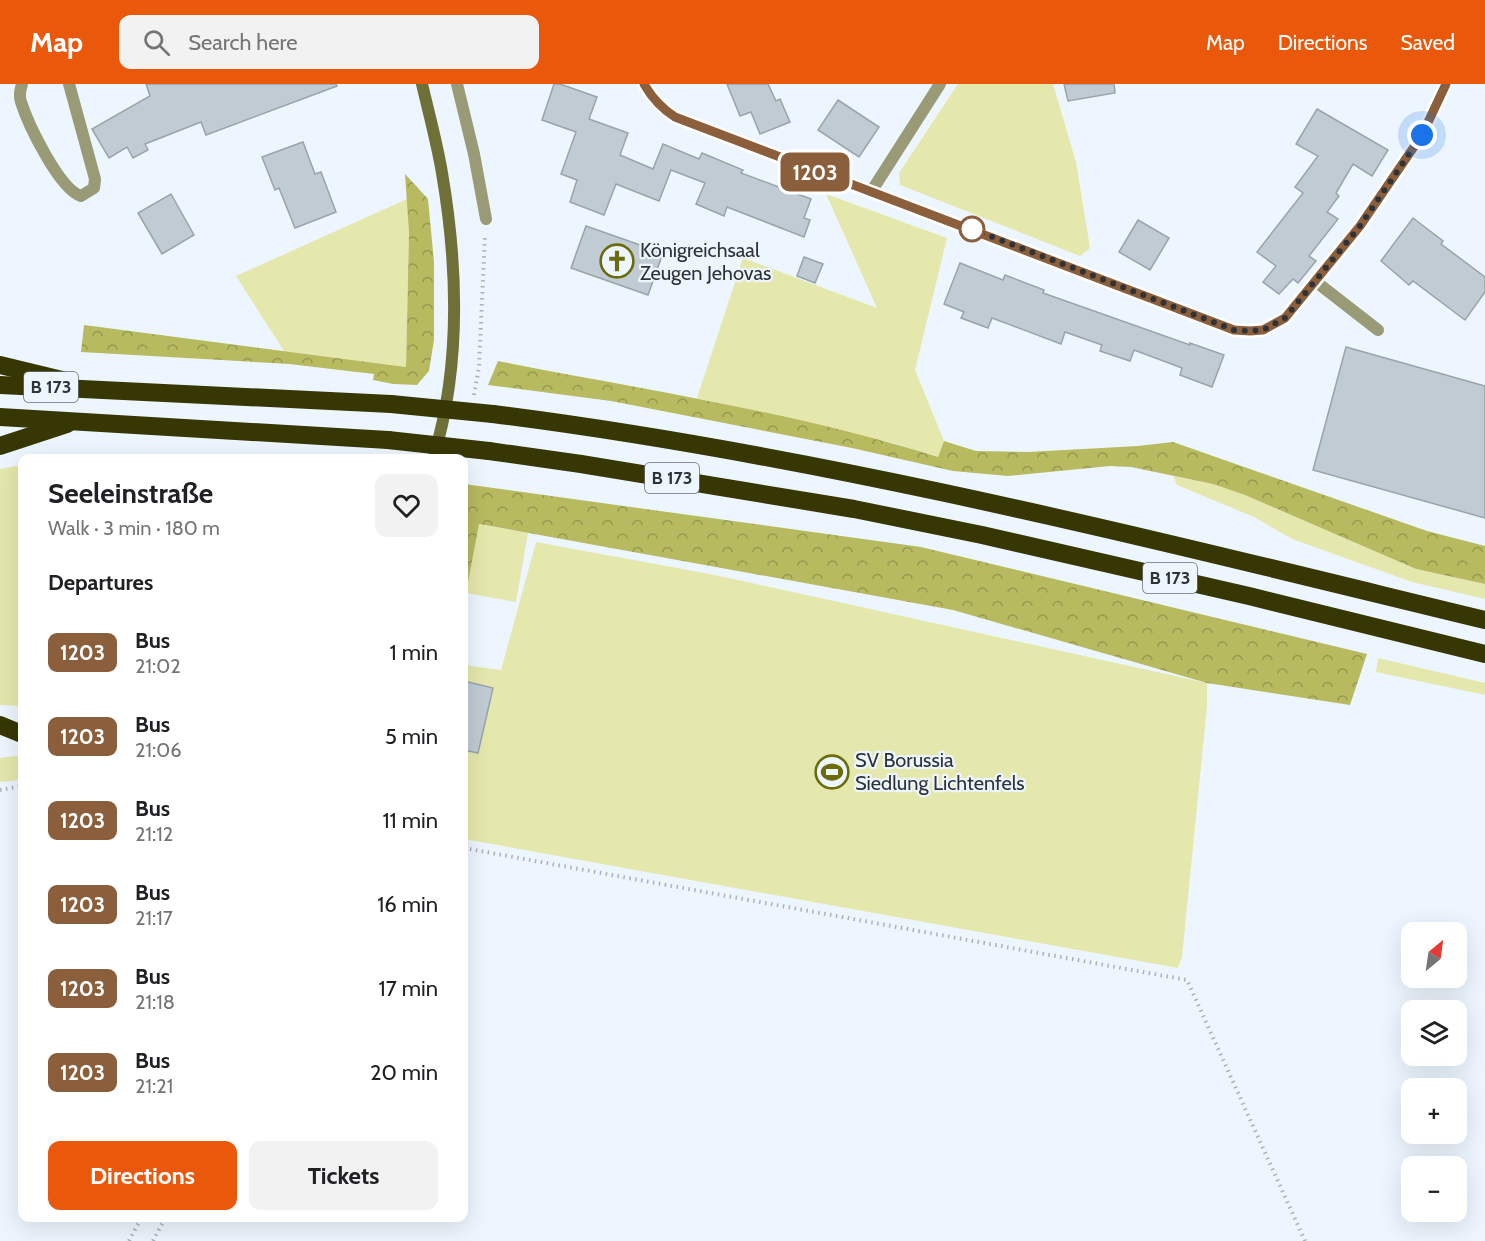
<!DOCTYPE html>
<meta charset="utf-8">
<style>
:root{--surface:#fff;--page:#f2f2f2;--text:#202124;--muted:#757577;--accent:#ea580c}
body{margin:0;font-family:Cabin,sans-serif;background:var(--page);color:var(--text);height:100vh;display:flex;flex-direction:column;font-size:22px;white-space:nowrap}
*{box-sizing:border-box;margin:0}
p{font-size:20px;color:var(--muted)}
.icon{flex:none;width:33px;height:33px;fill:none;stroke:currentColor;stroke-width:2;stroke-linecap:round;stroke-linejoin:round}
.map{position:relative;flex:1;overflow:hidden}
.sheet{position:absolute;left:18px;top:370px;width:450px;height:768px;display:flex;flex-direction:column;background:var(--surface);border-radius:12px;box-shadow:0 6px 24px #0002}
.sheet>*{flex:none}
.badge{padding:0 12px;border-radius:9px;font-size:21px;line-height:39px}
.needle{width:39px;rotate:29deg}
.fabs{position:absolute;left:1401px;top:838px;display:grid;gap:12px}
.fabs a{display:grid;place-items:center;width:66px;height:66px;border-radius:12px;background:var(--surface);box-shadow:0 6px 24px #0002;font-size:30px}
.you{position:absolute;width:30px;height:30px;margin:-15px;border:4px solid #fff;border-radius:50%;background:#1a73e8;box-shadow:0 0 0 9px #1a73e833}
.map>.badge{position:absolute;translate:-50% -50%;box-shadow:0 0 0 3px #fff}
h2{padding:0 30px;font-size:22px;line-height:54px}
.round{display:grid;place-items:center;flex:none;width:63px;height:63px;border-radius:12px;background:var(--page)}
.overview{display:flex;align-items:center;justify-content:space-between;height:102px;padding:0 30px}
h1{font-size:28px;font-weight:700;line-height:45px}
.action{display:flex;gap:12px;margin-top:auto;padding:12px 30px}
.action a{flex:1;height:69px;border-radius:12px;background:var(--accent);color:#fff;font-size:24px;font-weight:700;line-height:69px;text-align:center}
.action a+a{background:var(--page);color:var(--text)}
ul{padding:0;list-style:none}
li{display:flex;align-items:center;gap:18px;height:84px;padding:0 30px}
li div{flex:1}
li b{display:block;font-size:22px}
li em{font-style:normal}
li .badge{min-width:66px;font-weight:700;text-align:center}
header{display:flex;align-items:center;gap:36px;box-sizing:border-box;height:84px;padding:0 30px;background:var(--accent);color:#fff}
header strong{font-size:28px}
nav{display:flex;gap:33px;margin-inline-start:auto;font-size:21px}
.search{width:420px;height:54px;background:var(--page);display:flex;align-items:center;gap:15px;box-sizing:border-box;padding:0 21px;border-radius:12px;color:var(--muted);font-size:22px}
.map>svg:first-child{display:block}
</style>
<header>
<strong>Map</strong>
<div class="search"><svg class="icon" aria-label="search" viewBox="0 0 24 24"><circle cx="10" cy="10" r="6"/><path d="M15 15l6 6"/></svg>Search here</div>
<nav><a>Map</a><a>Directions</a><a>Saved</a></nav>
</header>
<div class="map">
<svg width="1485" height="1157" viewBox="0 0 1485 1157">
<defs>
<pattern id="forest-crowns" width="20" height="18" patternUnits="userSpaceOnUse" patternTransform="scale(1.5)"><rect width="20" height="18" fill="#b7ba5f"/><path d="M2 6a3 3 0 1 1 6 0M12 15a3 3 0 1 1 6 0" fill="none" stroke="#95984f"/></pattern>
</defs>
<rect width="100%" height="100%" fill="#edf6fe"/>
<!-- green -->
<g fill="#e5e8ac">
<polygon points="958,0 1053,0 1076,78 1090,164 1080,172 900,101 899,89"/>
<polygon points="826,110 947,154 915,286 944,357 938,373 893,359 697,314 743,174 877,224"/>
<polygon points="407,115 409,149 406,283 284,267 236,192"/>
<polygon points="22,381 22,622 0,621 0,385"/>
<polygon points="1173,392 1213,400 1245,411 1416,485 1485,500 1485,515 1412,498 1292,455 1254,433 1177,401"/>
<polygon points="478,440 528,449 516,518 466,509"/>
<polygon points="536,458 715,491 1207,599 1207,622 1182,873 1178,884 464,755 464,581 501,586"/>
<polygon points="1378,574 1485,599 1485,611 1376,588"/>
<polygon points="22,671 22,696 0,698 0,674"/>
</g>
<!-- forest -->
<g fill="url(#forest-crowns)">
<polygon points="405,90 428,115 434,178 434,256 429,287 417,301 393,300 373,296 374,290 289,280 81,268 84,241 406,283 409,149"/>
<path d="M 498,277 C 645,306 794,328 938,373 L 944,357 L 976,367 L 1028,368 L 1138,362 L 1173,358 L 1427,447 L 1485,462 L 1485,500 L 1416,485 L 1245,411 L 1213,400 L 1131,383 L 1110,382 L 1008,392 L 953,387 L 852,364 L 611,317 L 488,301 Z"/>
<polygon points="464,400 921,463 1367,570 1350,621 1207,599 953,526 479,440 466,509 464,515"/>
</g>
<!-- building -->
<g fill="#c0cbd4" stroke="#99a3ac" stroke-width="1.5">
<polygon points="146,0 336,0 337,2 206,51 201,38 145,60 148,66 133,74 127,63 109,74 92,45 150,12"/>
<polygon points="554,0 560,0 597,13 589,35 628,49 620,71 653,85 663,60 699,75 702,69 743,86 741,89 811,115 804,134 810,136 804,153 727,123 724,132 696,120 705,99 671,86 659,117 616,100 604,131 570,118 577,96 561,90 576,48 542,36"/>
<polygon points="727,0 768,0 776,17 780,15 790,38 760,50 751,28 740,32"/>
<polygon points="1064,0 1114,0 1115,9 1068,17"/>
<polygon points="838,16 879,43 859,73 818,46"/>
<polygon points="1317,25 1388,66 1372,92 1353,80 1336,109 1339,112 1327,128 1338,135 1309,172 1316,177 1298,199 1293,195 1279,210 1263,198 1276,182 1257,168 1303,109 1295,103 1318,72 1296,60"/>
<polygon points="303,58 315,90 321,88 336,128 295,144 279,104 275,106 262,73"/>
<polygon points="171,110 194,151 162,170 138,129"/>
<polygon points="1413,134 1443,157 1441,160 1485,193 1485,208 1465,236 1413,197 1409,201 1381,177"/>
<polygon points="1138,136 1169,154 1150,186 1119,168"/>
<polygon points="586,142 663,169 648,211 571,184"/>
<polygon points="804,173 823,180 815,199 797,192"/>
<polygon points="960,179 1003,196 1005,191 1044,206 1043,209 1190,261 1190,259 1224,271 1212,303 1180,291 1182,284 1134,266 1130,277 1100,267 1102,261 1065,248 1061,260 992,234 988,244 961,234 964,228 944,220"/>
<polygon points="1346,263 1485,302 1485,434 1313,386"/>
<polygon points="464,597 493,604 478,669 464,666"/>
</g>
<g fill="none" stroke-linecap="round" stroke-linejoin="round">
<!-- path -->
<g stroke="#aab1b8" stroke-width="4" stroke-dasharray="1.5 4.5" stroke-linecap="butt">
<polyline points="474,311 479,283 485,151"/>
<polyline points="0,706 22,702"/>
<polyline points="464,764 1187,896 1305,1157"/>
<polyline points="129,1157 141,1134"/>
<polyline points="153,1157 165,1134"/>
</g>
<!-- lane -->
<g stroke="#999b77" stroke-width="12">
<path d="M 22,0 C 20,6 19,12 21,18 C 28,40 59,105 81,112 L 94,104 L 95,95 L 69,0"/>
<polyline points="1315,197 1378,246"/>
</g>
<!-- street -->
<g stroke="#999b77" stroke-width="12">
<polyline points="457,0 474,70 486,135"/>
<path d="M 644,0 C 652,14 661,24 675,33 L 1234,246 L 1249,247 L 1263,246 L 1285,234 L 1360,143 L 1422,51 L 1446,0"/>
<polyline points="871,108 940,0"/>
</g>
<!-- secondary -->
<path stroke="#6e7038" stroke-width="12" d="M 422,0 C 429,30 437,59 442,89 C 458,183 461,284 433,375"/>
<!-- highway -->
<g stroke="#363703" stroke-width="18">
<polyline points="0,281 62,296"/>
<polyline points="0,301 391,320"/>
<path d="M 493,330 C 827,372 1158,457 1485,536"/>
<polyline points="0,333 388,356"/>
<polyline points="0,362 67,340"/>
<polyline points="489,367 581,380 854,425 982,451 1249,512 1485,570"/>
<polyline points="0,641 22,650"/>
</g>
<!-- highway-bridge -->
<g stroke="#363703" stroke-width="18">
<polyline points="391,320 493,330"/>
<polyline points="388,356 489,367"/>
</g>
</g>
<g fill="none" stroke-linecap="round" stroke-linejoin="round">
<!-- line casing -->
<g stroke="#fff" stroke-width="14">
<path id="line" d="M 644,0 C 652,14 661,24 675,33 L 1234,246 L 1250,247 L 1263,246 L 1285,234 L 1360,142 L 1422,51 L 1446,0"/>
</g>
<!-- line -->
<use href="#line" stroke="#8b5e3c" stroke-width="9"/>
<!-- walk -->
<polyline stroke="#2f3337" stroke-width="6" stroke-dasharray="0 10.8" points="972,145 1234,246 1250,247 1263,246 1285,234 1360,142 1422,51"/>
</g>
<!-- icons -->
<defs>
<g id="church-ring" transform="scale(1.725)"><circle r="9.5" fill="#edf6fe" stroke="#6a6b0a" stroke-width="1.5"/><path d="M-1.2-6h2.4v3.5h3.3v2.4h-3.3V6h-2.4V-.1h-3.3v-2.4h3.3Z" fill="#6a6b0a"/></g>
<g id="stadium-ring" transform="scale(1.725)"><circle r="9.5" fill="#edf6fe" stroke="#6a6b0a" stroke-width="1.5"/><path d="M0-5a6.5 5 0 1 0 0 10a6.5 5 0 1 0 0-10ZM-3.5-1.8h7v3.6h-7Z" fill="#6a6b0a"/></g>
</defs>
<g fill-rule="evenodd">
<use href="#church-ring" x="617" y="177"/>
<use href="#stadium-ring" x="832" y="688"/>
</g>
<!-- markers -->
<circle fill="#fff" stroke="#8b5e3c" stroke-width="3" cx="972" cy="145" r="12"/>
<g text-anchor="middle" stroke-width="4.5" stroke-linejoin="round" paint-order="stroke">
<!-- shield labels -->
<g fill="#edf6fe" stroke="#686e73" stroke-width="1.5">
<rect x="24" y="288" width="54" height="30" rx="4.5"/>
<rect x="645" y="379" width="54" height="30" rx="4.5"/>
<rect x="1143" y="479" width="54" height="30" rx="4.5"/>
</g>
<g font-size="18" font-weight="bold" fill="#2f3337">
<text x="51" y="309">B 173</text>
<text x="672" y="400">B 173</text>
<text x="1170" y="500">B 173</text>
</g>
<!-- poi labels -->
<g font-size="20" fill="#2f3337" stroke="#edf6fe" text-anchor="start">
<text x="640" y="173">Königreichsaal<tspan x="640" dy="23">Zeugen Jehovas</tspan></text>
<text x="855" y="683">SV Borussia<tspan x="855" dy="23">Siedlung Lichtenfels</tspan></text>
</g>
</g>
</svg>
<div class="fabs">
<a><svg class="needle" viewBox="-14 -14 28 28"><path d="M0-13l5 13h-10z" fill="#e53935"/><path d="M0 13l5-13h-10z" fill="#757577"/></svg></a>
<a><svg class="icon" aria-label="layers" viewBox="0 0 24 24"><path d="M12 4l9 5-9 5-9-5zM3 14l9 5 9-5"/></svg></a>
<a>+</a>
<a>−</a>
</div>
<div class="you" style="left:1422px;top:51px"></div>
<b class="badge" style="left:815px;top:88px;background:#8b5e3c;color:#fff">1203</b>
<section class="sheet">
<div class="overview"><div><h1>Seeleinstraße</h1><p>Walk · 3 min · 180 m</p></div><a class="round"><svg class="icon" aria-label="heart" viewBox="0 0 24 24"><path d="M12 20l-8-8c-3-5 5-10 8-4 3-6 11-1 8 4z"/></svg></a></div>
<h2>Departures</h2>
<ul>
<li><span class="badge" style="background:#8b5e3c;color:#fff">1203</span><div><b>Bus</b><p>21:02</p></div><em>1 min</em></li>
<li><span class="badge" style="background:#8b5e3c;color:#fff">1203</span><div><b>Bus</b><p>21:06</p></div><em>5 min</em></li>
<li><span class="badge" style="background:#8b5e3c;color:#fff">1203</span><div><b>Bus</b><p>21:12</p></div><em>11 min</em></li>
<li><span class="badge" style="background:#8b5e3c;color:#fff">1203</span><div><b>Bus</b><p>21:17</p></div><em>16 min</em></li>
<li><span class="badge" style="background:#8b5e3c;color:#fff">1203</span><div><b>Bus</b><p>21:18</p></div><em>17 min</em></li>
<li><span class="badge" style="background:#8b5e3c;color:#fff">1203</span><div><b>Bus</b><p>21:21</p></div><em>20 min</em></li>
</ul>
<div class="action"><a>Directions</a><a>Tickets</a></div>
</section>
</div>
